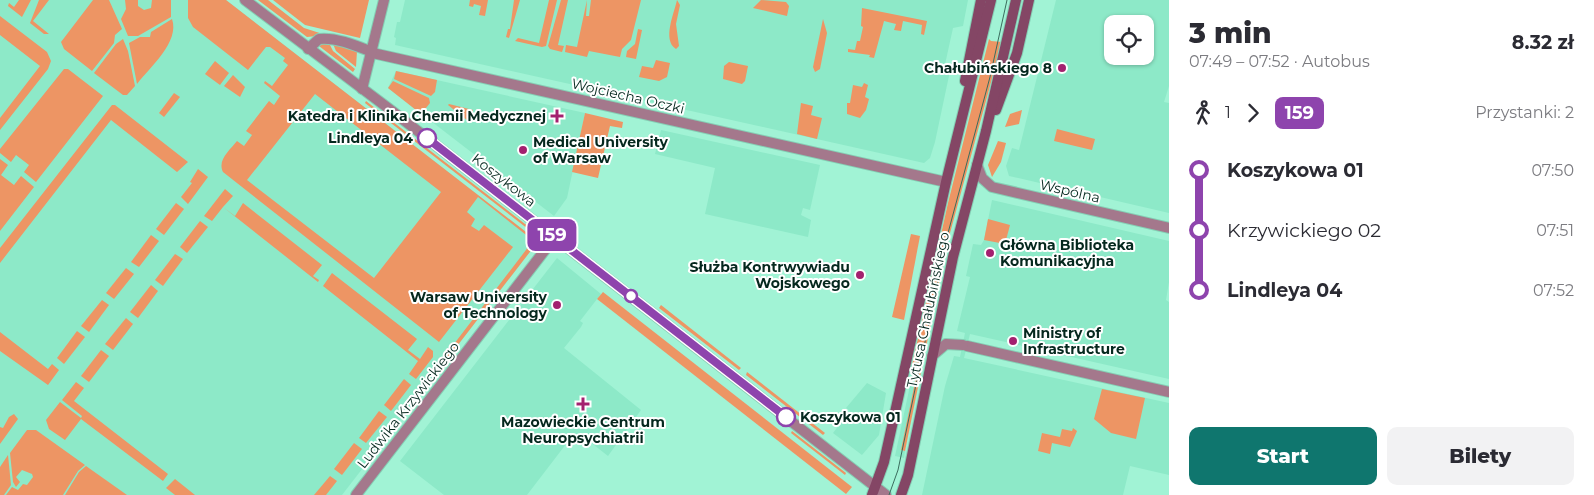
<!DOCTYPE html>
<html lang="pl">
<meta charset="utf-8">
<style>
:root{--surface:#fff;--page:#f2f2f3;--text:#2b2b33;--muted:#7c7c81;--accent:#0f766e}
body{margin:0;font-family:Montserrat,sans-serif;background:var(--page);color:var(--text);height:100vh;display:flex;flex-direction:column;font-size:19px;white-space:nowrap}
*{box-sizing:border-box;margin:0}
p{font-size:16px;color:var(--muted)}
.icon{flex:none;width:28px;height:28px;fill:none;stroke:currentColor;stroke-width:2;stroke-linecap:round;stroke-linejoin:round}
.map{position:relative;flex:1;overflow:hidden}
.panel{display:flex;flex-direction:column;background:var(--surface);width:425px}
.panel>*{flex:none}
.badge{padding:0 10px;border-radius:8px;font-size:18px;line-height:32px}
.buttons{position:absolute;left:1104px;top:15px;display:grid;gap:10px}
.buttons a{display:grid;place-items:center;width:50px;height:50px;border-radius:10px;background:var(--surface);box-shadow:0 1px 4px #0004;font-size:25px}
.map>.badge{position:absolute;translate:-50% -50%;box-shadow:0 0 0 2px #fff}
.legs{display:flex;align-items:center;gap:8px;height:55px;padding:0 20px;font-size:16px}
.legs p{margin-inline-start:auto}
.headline{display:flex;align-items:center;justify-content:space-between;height:85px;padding:0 20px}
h1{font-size:28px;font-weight:800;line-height:38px}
.cta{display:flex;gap:10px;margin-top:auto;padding:10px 20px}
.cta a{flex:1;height:58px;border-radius:10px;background:var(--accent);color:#fff;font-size:20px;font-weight:800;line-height:58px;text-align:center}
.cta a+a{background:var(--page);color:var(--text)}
ul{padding:0 20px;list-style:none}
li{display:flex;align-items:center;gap:18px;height:60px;font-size:19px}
li i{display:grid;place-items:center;width:8px;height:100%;margin:0 6px;background:currentColor}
li i::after{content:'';width:12px;height:12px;margin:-6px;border:4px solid;border-radius:50%;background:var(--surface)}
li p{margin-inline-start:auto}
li:first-child i{background:linear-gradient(#0000 50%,currentColor 0)}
li:last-child i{background:linear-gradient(currentColor 50%,#0000 0)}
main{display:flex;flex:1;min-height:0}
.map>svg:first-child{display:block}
</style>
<main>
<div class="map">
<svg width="1169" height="495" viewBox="0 0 1169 495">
<rect width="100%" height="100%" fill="#a1f3d5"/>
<!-- built -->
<g fill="#8de9c8" fill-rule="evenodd">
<polygon points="0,0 226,0 535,239 536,244 342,495 0,495"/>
<polygon points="405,0 968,0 963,26 953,28 944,69 950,71 935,142 930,158 924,163 395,45 396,38 394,37 397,22 400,22"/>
<path d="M 1056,0 L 1169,0 L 1169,86 L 1164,102 L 1169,103 L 1169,213 L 1009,176 L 1006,166 L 1012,148 L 1019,150 ZM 1112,24 L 1145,24 L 1145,56 L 1112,56 Z"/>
<polygon points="396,71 585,113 567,198 554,216 388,88"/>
<polygon points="661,130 820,165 810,210 803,208 801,215 811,220 808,237 705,214 715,168 655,154"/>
<polygon points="992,200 1169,241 1169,282 1166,300 1169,302 1169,379 970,334 964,358 1169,403 1169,475 1130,466 1123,495 922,495 945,386 954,356 960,357 965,333 957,331 970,277 966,276 973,244 981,245 984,240"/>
<polygon points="557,258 601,294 580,321 583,323 581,327 564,348 641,410 608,456 580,434 576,438 573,435 527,495 444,495 400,461"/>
<polygon points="915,362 919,363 902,451 905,451 904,458 895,456"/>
<polygon points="867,383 886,393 879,435 862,455 833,433 850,411 846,408"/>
</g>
<!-- green -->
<g fill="#ed9564" fill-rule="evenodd">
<polygon points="19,0 31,0 22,17 8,6 9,3 14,7"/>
<polygon points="39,0 49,0 33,21 49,34 44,34 30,23"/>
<polygon points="93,0 109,0 122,29 115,35 114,43 92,71 64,49 61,42"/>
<polygon points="125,0 138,0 138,6 144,10 151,8 152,0 171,0 171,17 138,36 128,36 121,19 126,9"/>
<path d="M 188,0 L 226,0 L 535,239 L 536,244 L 437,372 L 454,344 L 529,246 L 530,238 L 478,197 L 467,212 L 475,219 L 471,226 L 479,231 L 484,225 L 513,247 L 439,342 L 223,172 C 217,160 230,150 237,141 L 244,146 L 252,135 L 246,131 L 269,101 L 274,105 L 280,96 L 264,83 L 265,81 L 272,86 L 288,65 L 283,61 L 285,58 L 270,47 L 266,47 L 248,70 L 193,27 L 188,18 ZM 315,94 L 441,192 L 374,278 L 247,180 Z"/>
<polygon points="258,0 268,0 304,28 326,35 307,37"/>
<polygon points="273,0 369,0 360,38 305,25"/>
<polygon points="470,0 488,0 485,16 479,15 481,6 474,4 473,7 469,6"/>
<polygon points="514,0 520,0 509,38 506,37 508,29 510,29"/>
<polygon points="549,0 557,0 546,46 542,47 515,41 518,38 539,43"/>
<polygon points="561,0 568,0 558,45 564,46 562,52 550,49 548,46"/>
<polygon points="587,0 586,16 589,16 591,0 641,0 631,40 622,49 620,57 589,51 587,57 565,52 566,45 577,47"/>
<path d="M 677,0 L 680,5 L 676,24 L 679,46 L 676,49 C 662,40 674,14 677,0 Z"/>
<polygon points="761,0 786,2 789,6 787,16 753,8"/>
<polygon points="862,8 927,21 924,35 921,34 922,25 903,21 901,31 894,30 896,24 884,21 874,58 869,57 870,55 848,52 848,49 855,50 857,41 860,41 863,27 861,26"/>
<polygon points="0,16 47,52 51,61 48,69 0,130 0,118 40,66 0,35"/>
<path d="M 172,19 C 180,42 150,67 137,84 L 129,43 L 140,37 L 150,37 L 151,32 Z"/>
<polygon points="823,19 827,33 820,69 815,72 813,67"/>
<polygon points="638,29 642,30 636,59 626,57 627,51 635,44"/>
<polygon points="123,39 128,51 135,86 127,95 123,95 94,73 116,44"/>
<polygon points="989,39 991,41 1002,42 947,244 905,451 901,450 919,363 915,362 914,365 912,365 948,203"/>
<polygon points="323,43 329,43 333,51 355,69 353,72 319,46"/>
<polygon points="333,44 357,51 356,67 336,51"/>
<polygon points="656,60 670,63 667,77 659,81 639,77 642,66 653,68"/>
<polygon points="215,61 229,73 220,85 205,74"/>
<polygon points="729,62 748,66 745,81 742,84 723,79 724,66"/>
<polygon points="64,69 68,69 103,96 36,182 24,172 29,165 16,155 11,162 0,153 0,149"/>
<polygon points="396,71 437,80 435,92 431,96 394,79"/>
<polygon points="233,75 245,87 240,97 224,86"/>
<polygon points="393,81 429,98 430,103 421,114 388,88"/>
<polygon points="864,83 868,85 865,97 869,99 866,110 860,118 847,114 847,103 850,103 853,85 862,87"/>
<polygon points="174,93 180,97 164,117 159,113"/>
<polygon points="366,101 538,234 537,236 365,103"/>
<polygon points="801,103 813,106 811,115 822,118 817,139 797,134"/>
<polygon points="449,104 473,110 468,121 448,105"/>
<polygon points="112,105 115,105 188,162 177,172 111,120 0,263 0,248"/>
<polygon points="1022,110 1019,124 1005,127 1010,114"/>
<polygon points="585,113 623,122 622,128 610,126 598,178 572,172"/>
<polygon points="1057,129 1095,139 1092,150 1054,141"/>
<polygon points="998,141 1006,143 1001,162 992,177 988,165"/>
<polygon points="0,159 8,165 1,175 14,185 21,176 34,187 0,231"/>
<polygon points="198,169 208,177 188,204 181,197 192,183 190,182"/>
<polygon points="225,189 233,196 223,207 235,216 243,203 322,265 313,276 319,280 318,282 223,207 212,221 204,216"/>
<polygon points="176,203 184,209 164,235 156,229"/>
<polygon points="988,219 1010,225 1005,244 984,240"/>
<polygon points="200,221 208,227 187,253 180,247"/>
<polygon points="911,234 920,236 904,320 892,317"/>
<polygon points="151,235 159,241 139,267 131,262"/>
<polygon points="175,254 183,259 163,286 155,280"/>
<polygon points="126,268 134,274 114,299 106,293"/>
<polygon points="332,273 417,339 408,350 420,359 428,347 433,351 433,357 416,379 409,374 418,361 323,286"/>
<polygon points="151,285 158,291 138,318 130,312"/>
<polygon points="603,292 852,487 846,494 597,299"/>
<polygon points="102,300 109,305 89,332 81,326"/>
<polygon points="661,305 741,368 739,370 659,308"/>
<polygon points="126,318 133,324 113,350 105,344"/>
<polygon points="77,331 85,337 64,364 57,358"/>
<polygon points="0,332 48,369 52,364 59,370 48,385 0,351"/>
<polygon points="101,350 109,356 89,382 81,376"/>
<polygon points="747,372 825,433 823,435 746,375"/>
<polygon points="404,379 411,385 391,411 384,405"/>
<polygon points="76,382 84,388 74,401 168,474 163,481 81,419 65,440 49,429 46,420 60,402 81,418 82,416 62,400"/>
<polygon points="1102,389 1145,398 1136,439 1111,433 1094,419"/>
<polygon points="379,411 387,417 366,443 359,438"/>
<polygon points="14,414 18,419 0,444 0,427 3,428 9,417"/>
<polygon points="1073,428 1077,431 1070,447 1052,443 1050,454 1038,451 1042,433 1060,437 1062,429 1072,431"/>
<polygon points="27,430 36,430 85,465 78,471 63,495 6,495 12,487 18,490 23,484 27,485 33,477 32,474 22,470 16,477 20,482 16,487 13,482 10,453"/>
<polygon points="792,431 846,473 845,475 791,433"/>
<polygon points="354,443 362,449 342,475 334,469"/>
<polygon points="8,455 11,485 4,495 0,495 0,467"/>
<polygon points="86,466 127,495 65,495 79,472"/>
<polygon points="330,476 337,481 326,495 314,495"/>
<polygon points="175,479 195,495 175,495 166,488"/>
</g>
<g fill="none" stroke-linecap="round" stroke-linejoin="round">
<!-- minor casing -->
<g stroke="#85ceb4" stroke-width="12">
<g id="minor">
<path d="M 308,49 L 319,39 C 338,37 359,47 377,54 L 946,182"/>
<polyline points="362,89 384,0"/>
<polyline points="977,165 982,178 992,187 1169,228"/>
<polyline points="967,346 1169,392"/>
<polyline points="932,356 946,344 963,345"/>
</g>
</g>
<!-- tertiary casing -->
<g stroke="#85ceb4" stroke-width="12">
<g id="tertiary">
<polyline points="245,0 392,111 886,495"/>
<polyline points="356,495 555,237"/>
</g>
</g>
<!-- secondary casing -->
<g stroke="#85ceb4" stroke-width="12">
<g id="secondary">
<polyline points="965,81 981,0"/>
<polyline points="996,110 1017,53 1029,0"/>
<polyline points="872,495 884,462 946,182 991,0"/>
<polyline points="901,495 908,475 953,257 986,131 1016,0"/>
</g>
</g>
<!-- minor -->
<use href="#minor" stroke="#a4788c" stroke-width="10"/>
<!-- tertiary -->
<use href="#tertiary" stroke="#a4788c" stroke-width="10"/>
<!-- secondary -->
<use href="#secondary" stroke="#844665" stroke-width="10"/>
<!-- tram -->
<polyline stroke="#3a6d5d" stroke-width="1" points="889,495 898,470 948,233 990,77 1007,0"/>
</g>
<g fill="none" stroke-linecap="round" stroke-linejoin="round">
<!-- line-1 casing -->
<g stroke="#fff" stroke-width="11">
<polyline id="line-1" points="427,138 786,417"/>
</g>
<!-- line-1 -->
<use href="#line-1" stroke="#8e44ad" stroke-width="8"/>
</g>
<!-- markers -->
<g fill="#a3216f" stroke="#fff" stroke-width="2">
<circle cx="1062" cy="68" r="5"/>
<path d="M554.5 108.5h5v5h5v5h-5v5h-5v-5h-5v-5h5z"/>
<circle cx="523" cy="150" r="5"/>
<circle cx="990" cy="253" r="5"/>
<circle cx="860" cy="275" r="5"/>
<circle cx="557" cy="305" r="5"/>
<circle cx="1013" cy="341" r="5"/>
<path d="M580.5 396.5h5v5h5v5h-5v5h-5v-5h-5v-5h5z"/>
</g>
<g fill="#fff" stroke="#8e44ad" stroke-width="2.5">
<circle cx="427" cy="138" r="9"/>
<circle cx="631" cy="296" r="6"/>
<circle cx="786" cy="417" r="9"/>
</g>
<g text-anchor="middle" stroke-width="4" stroke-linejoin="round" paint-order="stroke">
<!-- poi labels -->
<g font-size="14" font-weight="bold" fill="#05281e" stroke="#fff" text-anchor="end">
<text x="1052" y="73">Chałubińskiego 8</text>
<text x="546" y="121">Katedra i Klinika Chemii Medycznej</text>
<text x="533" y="147" text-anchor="start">Medical University<tspan x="533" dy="16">of Warsaw</tspan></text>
<text x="1000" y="250" text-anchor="start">Główna Biblioteka<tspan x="1000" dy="16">Komunikacyjna</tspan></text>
<text x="850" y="272">Służba Kontrwywiadu<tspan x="850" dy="16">Wojskowego</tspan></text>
<text x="547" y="302">Warsaw University<tspan x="547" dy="16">of Technology</tspan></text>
<text x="1023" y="338" text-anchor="start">Ministry of<tspan x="1023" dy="16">Infrastructure</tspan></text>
<text x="583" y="427" text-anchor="middle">Mazowieckie Centrum<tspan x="583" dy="16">Neuropsychiatrii</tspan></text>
</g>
<!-- street labels -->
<g font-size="14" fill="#05281e" stroke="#fff">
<text transform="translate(628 96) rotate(13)" y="5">Wojciecha Oczki</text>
<text transform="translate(504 180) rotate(38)" y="5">Koszykowa</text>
<text transform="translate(1070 191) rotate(13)" y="5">Wspólna</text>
<text transform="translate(928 310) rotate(-78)" y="5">Tytusa Chałubińskiego</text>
<text transform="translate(408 405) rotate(-52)" y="5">Ludwika Krzywickiego</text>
</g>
<!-- stop labels -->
<g font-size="14" font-weight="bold" fill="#05281e" stroke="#fff" text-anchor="end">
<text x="413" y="143">Lindleya 04</text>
<text x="800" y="422" text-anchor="start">Koszykowa 01</text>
</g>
</g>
</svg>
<div class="buttons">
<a><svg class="icon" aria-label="locate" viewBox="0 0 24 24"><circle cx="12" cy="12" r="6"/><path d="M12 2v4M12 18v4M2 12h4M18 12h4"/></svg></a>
</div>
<b class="badge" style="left:552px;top:235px;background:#8e44ad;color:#fff">159</b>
</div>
<section class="panel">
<div class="headline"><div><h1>3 min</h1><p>07:49 – 07:52 · Autobus</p></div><b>8.32 zł</b></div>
<div class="legs"><svg class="icon" aria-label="walk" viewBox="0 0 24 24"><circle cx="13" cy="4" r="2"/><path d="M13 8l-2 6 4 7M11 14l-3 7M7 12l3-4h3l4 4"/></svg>1<svg class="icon" aria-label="forward" viewBox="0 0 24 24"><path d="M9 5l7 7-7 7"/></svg><b class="badge" style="background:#8e44ad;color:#fff">159</b><p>Przystanki: 2</p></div>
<ul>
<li><i style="color:#8e44ad"></i><b>Koszykowa 01</b><p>07:50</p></li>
<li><i style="color:#8e44ad"></i><span>Krzywickiego 02</span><p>07:51</p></li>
<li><i style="color:#8e44ad"></i><b>Lindleya 04</b><p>07:52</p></li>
</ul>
<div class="cta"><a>Start</a><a>Bilety</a></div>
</section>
</main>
